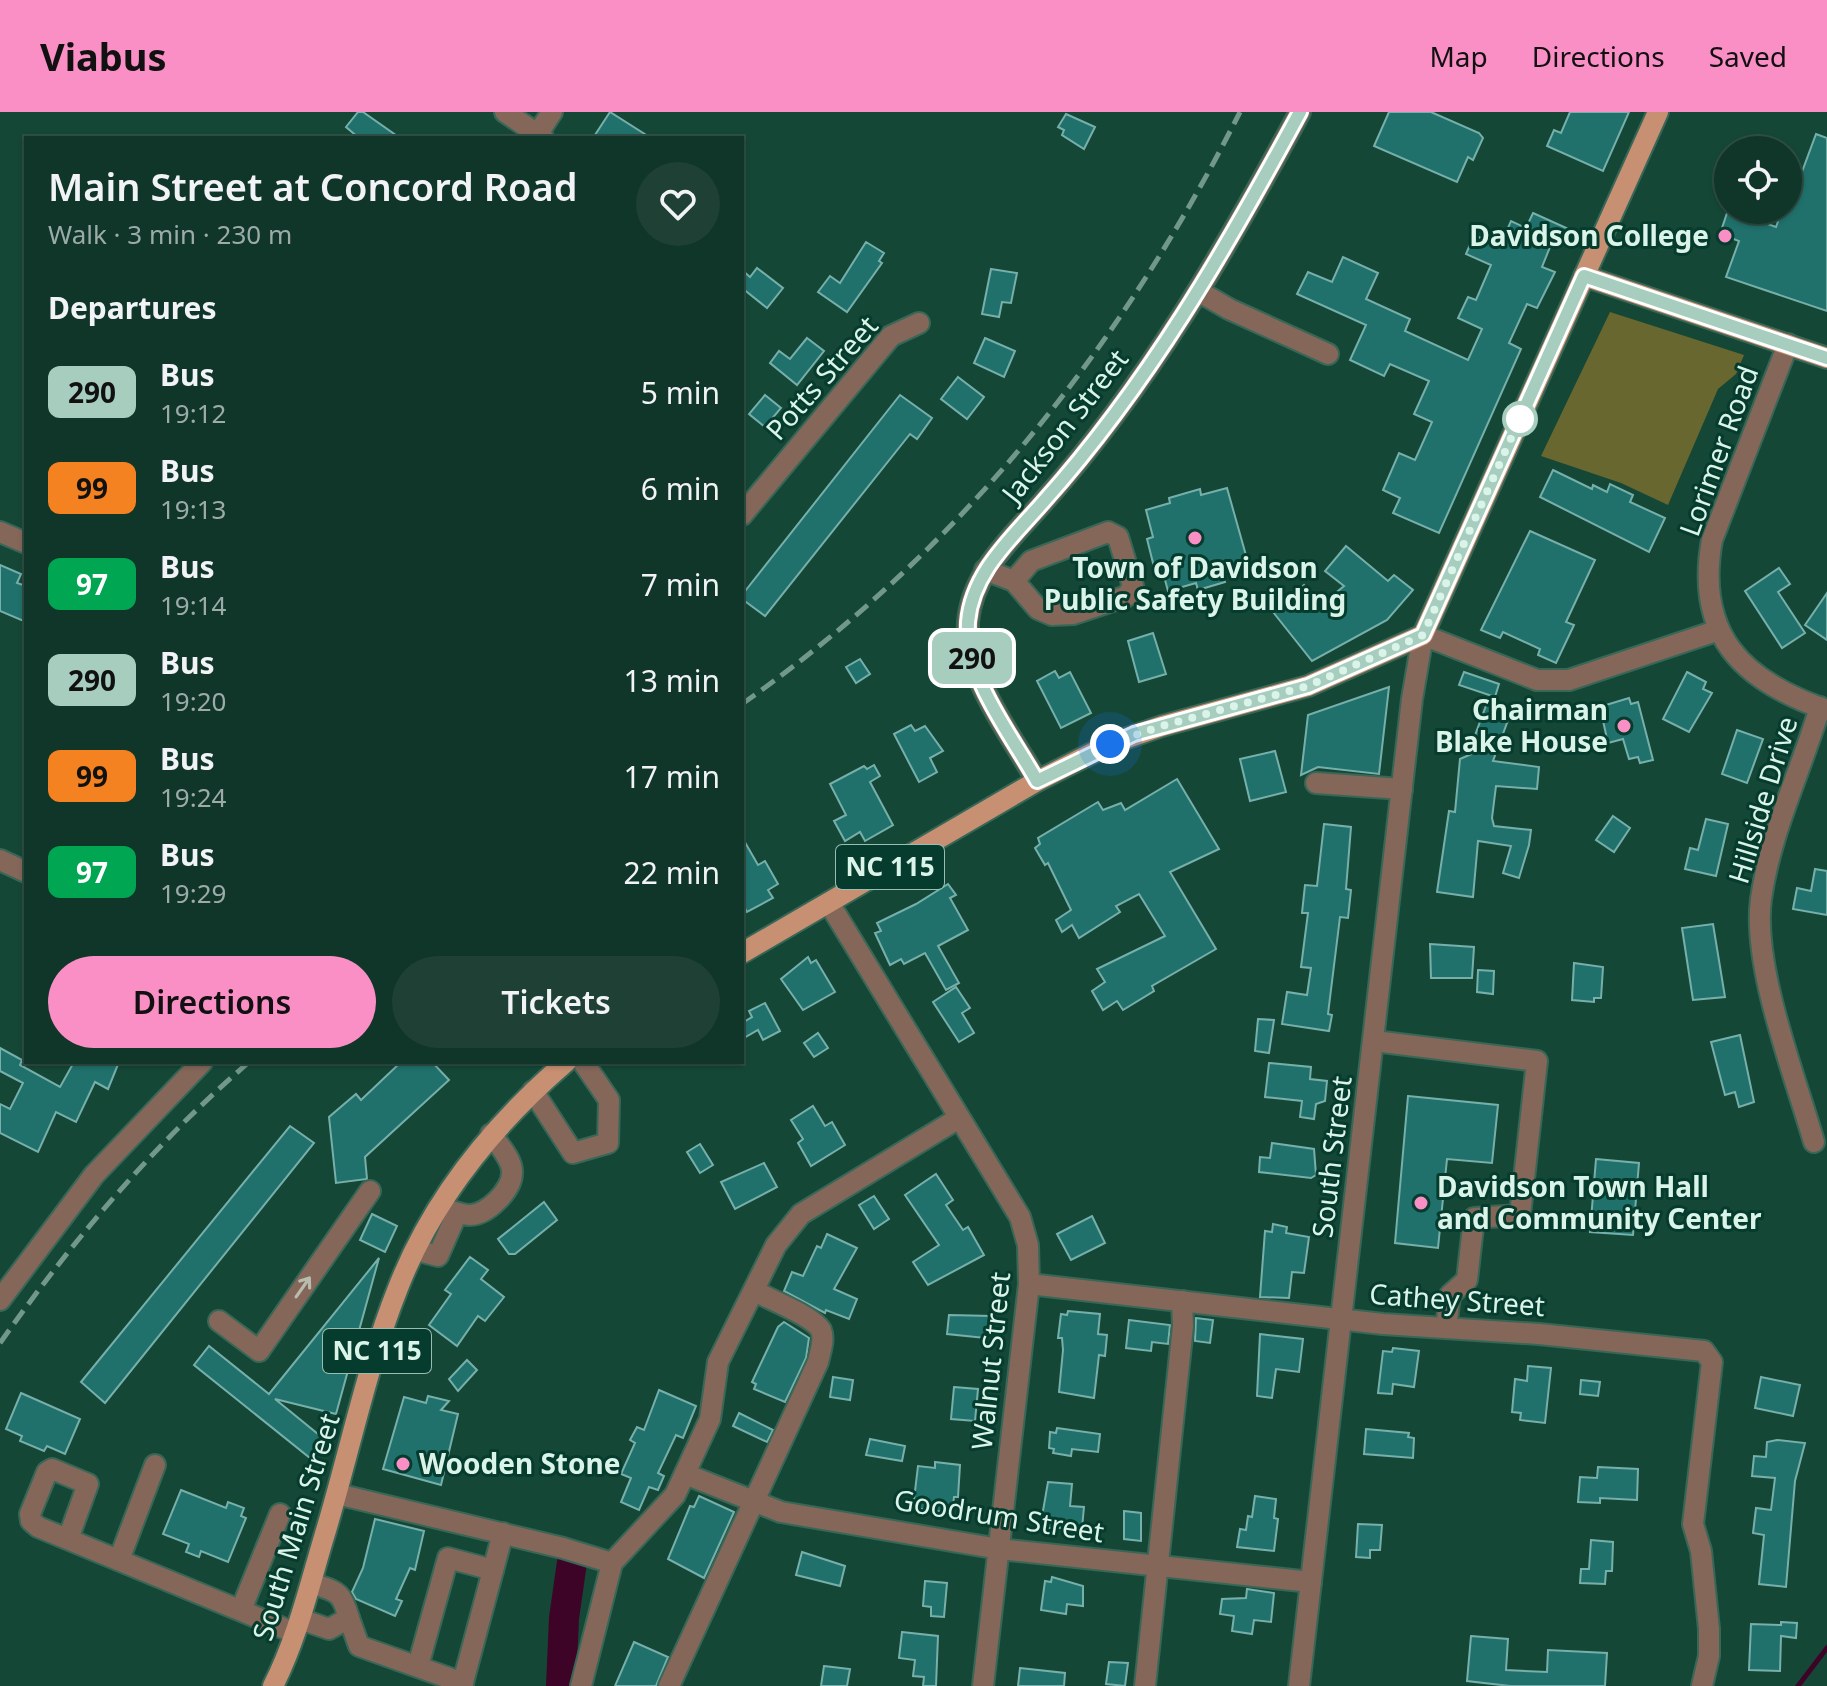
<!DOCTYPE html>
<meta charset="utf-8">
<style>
:root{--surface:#103529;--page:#1e4035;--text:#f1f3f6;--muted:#9caba8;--line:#305046;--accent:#fa8fc6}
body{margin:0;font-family:"Noto Sans",sans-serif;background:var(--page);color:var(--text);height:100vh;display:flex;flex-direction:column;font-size:30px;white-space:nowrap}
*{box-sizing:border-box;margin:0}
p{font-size:26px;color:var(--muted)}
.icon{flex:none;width:44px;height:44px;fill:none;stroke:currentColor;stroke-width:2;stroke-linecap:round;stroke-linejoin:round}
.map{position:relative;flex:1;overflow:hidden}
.side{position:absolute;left:24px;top:24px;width:720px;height:928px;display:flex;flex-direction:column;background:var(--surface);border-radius:0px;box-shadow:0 2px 6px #0004,0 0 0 2px var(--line)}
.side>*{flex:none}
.badge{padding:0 16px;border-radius:12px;font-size:28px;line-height:52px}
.controls{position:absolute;left:1714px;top:24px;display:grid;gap:16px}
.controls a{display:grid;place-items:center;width:88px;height:88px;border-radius:50%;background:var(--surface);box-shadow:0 2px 6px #0004,0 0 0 2px var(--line);font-size:40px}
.you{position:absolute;width:40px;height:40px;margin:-20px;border:6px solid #fff;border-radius:50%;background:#1a73e8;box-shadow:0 0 0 12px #1a73e833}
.map>.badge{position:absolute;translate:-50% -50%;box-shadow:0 0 0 4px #fff}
h2{padding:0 24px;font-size:30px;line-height:72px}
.round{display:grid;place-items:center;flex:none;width:84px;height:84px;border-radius:42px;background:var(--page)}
.head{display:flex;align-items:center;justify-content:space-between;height:136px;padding:0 24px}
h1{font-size:38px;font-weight:600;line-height:60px}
.action{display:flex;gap:16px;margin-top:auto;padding:16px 24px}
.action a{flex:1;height:92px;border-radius:48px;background:var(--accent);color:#111;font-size:32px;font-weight:600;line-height:92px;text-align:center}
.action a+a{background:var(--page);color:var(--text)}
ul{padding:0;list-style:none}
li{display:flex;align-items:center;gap:24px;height:96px;padding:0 24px}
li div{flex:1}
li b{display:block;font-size:30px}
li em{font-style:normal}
li .badge{min-width:88px;font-weight:700;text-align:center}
header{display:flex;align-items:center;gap:48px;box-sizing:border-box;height:112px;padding:0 40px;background:var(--accent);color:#111}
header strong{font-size:38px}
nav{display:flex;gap:44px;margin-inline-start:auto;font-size:28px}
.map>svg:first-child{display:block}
</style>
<header>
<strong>Viabus</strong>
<nav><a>Map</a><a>Directions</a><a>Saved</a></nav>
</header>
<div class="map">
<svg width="1827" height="1574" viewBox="0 0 1827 1574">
<rect width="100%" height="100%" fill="#154737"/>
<!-- green -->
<polygon fill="#67672f" points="1610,200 1744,243 1736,262 1718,277 1668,393 1621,371 1541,344"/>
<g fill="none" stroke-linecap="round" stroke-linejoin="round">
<!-- stream -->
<polyline stroke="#3e0427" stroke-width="5" points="1798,1574 1827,1536"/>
<!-- river -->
<polyline stroke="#3e0427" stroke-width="30" points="561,1574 564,1506 572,1450"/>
</g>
<!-- building -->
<g fill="#20716c" stroke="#77afaa" stroke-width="2">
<polygon points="358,0 363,0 400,26 359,26 346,15"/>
<polygon points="610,0 651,26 593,26"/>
<polygon points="1389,0 1431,0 1479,21 1483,26 1473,48 1468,45 1457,70 1374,34"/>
<polygon points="1570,0 1629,0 1603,59 1547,34 1554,18 1561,21"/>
<polygon points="1066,2 1095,15 1084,37 1062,23 1064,18 1058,15"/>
<polygon points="1816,22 1827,26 1827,199 1726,165 1739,129 1720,122 1728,98 1776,115 1782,98 1788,98 1788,82 1793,84"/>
<polygon points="1533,101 1573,119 1568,131 1554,125 1542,155 1555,160 1537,196 1527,192 1509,231 1521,237 1439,421 1393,401 1400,386 1383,378 1399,341 1415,348 1432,310 1414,302 1429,269 1390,252 1384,264 1350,248 1366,213 1297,182 1308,160 1332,170 1343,145 1378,161 1366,187 1410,207 1405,219 1468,248 1482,217 1458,206 1468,185 1476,188 1491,153 1466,142 1474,123 1500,134 1511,109 1526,116"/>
<polygon points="866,130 884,141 879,149 882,151 847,200 818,180 830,164 840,171"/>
<polygon points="757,156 783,176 767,196 742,176 742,158 750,165"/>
<polygon points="991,157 1017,161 1011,191 1002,190 999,205 982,202"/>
<polygon points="807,226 824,239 797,273 770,251 779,239 790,247"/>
<polygon points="985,226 1015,239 1004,265 974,251"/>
<polygon points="958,265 984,285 967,307 941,287"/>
<polygon points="765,283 781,296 765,315 749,302"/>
<polygon points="900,283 932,306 917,327 910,322 765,504 742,487 742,483"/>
<polygon points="1553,358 1592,377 1593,373 1607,380 1610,372 1633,383 1630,390 1665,406 1649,440 1540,385"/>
<polygon points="1227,376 1249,454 1222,461 1225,470 1198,478 1196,471 1168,479 1161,453 1154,455 1147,427 1153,425 1146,398 1170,391 1169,386 1200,377 1201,383"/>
<polygon points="1530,419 1595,448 1566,510 1574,513 1556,551 1538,543 1540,537 1503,520 1500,526 1481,518"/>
<polygon points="1346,434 1388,469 1394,463 1413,478 1387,508 1312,549 1273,500 1304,473 1321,493 1344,474 1325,459"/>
<polygon points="0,453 21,462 17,471 26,474 26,510 0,499"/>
<polygon points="1779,456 1790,472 1778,480 1805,521 1782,536 1745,479"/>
<polygon points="1827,481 1827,528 1805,513"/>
<polygon points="1153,521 1166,562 1139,570 1128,529"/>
<polygon points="860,547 870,562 856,571 846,555"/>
<polygon points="1055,559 1059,566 1070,560 1091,601 1061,616 1037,569"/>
<polygon points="1464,560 1499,572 1495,585 1459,573"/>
<polygon points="1687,560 1706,570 1703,577 1712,581 1689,620 1663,607"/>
<polygon points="1389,575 1379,662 1318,655 1301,663 1308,603"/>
<polygon points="1629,586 1631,592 1638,590 1653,648 1640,651 1638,645 1629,647 1623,627 1608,631 1601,600 1607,599 1606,593"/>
<polygon points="1487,591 1511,600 1493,649 1539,655 1537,677 1496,674 1492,706 1494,714 1531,718 1529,733 1519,766 1503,761 1511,734 1478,729 1473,785 1437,780 1449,699 1455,700 1460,647 1492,633 1474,626"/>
<polygon points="911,613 915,619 925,614 943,639 930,646 937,660 919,670 894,622"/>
<polygon points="1737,618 1763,627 1747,671 1722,662"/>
<polygon points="1275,639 1286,680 1250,689 1240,647"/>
<polygon points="874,653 880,664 870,670 893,713 865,729 860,720 845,729 834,709 846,703 830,672 864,654 867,657"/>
<polygon points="1177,667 1219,737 1170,760 1216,837 1152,874 1154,879 1123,898 1117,889 1103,898 1092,879 1105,870 1097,857 1165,824 1139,782 1116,794 1120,800 1079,826 1072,813 1062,820 1056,808 1071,798 1048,751 1045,753 1035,736 1040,732 1038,726 1098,690 1103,698 1121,691 1125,698"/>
<polygon points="1613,704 1630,716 1614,740 1596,728"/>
<polygon points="1706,707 1728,712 1716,764 1685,757 1690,736 1698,738"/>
<polygon points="1324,712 1351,715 1346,777 1351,778 1348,806 1340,805 1328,902 1332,903 1329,919 1282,912 1287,880 1307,883 1311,856 1301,855 1308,801 1302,801 1305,773 1317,774"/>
<polygon points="742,725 758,753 765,749 778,772 768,778 773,786 747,800 742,791"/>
<polygon points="1815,757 1827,759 1827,803 1793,797 1797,776 1811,779"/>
<polygon points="948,772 956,783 950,786 968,818 938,834 959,871 946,878 925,841 904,852 901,847 890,853 875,821 881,819 877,811 916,792"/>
<polygon points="1713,812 1725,885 1693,888 1682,816"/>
<polygon points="1430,832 1474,835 1472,866 1431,866"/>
<polygon points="808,845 811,851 816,848 835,880 803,898 781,867"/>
<polygon points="1574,851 1603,855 1601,886 1594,886 1594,890 1572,888"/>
<polygon points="1478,858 1494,859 1493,882 1477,880"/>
<polygon points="956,875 970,896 962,901 974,921 959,930 933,890"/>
<polygon points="765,891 780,919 763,928 758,918 742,927 742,911 752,905 749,899"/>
<polygon points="1258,907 1274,908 1269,941 1255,939"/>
<polygon points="818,921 828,936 814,945 804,931"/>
<polygon points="1740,923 1754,990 1739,995 1735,980 1725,983 1711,930"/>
<polygon points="0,936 22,948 20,953 60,975 74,950 119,950 108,977 95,970 76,1010 56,1000 38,1040 0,1021 0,992 10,997 23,971 0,959"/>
<polygon points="401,950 432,950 449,968 365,1045 367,1067 336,1071 329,1005 356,982 361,988"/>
<polygon points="1269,951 1311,955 1310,967 1327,969 1325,989 1316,992 1314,1007 1300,1005 1302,989 1265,985"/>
<polygon points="1408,984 1498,993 1492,1051 1447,1047 1438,1136 1395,1131"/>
<polygon points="813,994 825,1014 832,1010 845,1033 811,1054 798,1031 803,1027 791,1008"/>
<polygon points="290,1014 314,1031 105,1291 81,1270"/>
<polygon points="1272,1031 1314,1037 1316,1063 1311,1066 1259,1060 1260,1045 1270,1046"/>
<polygon points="700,1032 713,1053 700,1061 687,1040"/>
<polygon points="1596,1047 1639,1051 1633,1123 1590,1120"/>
<polygon points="764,1051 777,1075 735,1097 721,1070"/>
<polygon points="936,1062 953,1088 946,1093 963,1118 968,1115 984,1143 928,1173 913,1150 939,1133 905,1083"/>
<polygon points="874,1084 889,1107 874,1117 859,1093"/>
<polygon points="544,1090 557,1108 515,1142 509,1142 498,1127"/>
<polygon points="372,1102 397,1114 385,1140 360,1128"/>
<polygon points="1092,1104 1105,1131 1071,1148 1057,1122"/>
<polygon points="1273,1112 1287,1115 1286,1121 1309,1125 1304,1161 1292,1160 1289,1186 1260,1185 1265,1119 1272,1120"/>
<polygon points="827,1122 857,1136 834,1177 857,1187 849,1207 826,1198 825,1201 784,1179 792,1160 803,1164 817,1134 821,1136"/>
<polygon points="470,1145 488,1158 481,1167 504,1185 485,1209 478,1204 457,1234 429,1213 451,1182 445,1178"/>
<polygon points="379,1146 336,1302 275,1287 324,1327 310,1346 194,1253 209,1234 269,1282"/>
<polygon points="1068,1199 1100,1202 1098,1222 1107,1223 1105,1244 1099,1243 1094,1286 1059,1280 1063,1238 1062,1226 1058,1226 1061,1202 1067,1203"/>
<polygon points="949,1203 992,1204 991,1219 986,1218 985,1226 947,1222"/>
<polygon points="1196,1206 1213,1208 1210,1231 1195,1229"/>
<polygon points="1129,1208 1170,1213 1168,1232 1152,1230 1151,1239 1126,1236"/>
<polygon points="784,1210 809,1226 806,1246 785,1290 754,1277 756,1272 752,1270 778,1215"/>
<polygon points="1260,1222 1303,1227 1299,1260 1276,1257 1272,1286 1257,1284"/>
<polygon points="1393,1236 1419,1239 1414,1275 1393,1272 1392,1282 1378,1281 1383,1239 1392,1240"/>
<polygon points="467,1248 477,1258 458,1279 449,1267"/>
<polygon points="1528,1254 1551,1256 1545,1311 1520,1308 1521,1301 1512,1300 1515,1267 1527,1269"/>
<polygon points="833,1265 853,1268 850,1288 830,1285"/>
<polygon points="1761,1265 1800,1273 1793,1304 1755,1296"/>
<polygon points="1581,1268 1600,1270 1598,1284 1580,1282"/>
<polygon points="954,1275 978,1277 975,1309 951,1307"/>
<polygon points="659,1278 696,1294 683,1326 676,1323 658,1361 664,1364 658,1378 649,1375 639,1398 621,1390 631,1366 621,1362 635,1331 630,1328 637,1315 644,1318"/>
<polygon points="21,1281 80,1307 65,1342 47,1334 44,1339 20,1329 22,1324 6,1317"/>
<polygon points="428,1284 449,1289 441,1298 458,1302 441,1373 383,1357 404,1285 426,1291"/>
<polygon points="739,1301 773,1318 767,1330 733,1314"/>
<polygon points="1057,1316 1100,1322 1098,1340 1072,1337 1071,1344 1053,1341 1054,1337 1049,1336 1050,1320 1056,1321"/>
<polygon points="1366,1317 1409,1321 1408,1325 1414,1326 1413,1346 1364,1342"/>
<polygon points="870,1327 905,1334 902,1349 866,1343"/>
<polygon points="1777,1328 1805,1331 1795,1369 1786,1475 1759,1472 1764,1423 1753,1421 1756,1396 1771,1398 1775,1366 1752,1364 1754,1344 1766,1345 1767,1330"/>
<polygon points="935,1350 960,1353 958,1385 954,1385 952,1401 913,1396 918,1354 935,1356"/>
<polygon points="1598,1355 1638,1357 1637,1388 1600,1386 1600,1391 1578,1390 1580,1365 1597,1366"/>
<polygon points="1048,1370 1072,1372 1070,1394 1084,1395 1082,1416 1040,1416"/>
<polygon points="181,1378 226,1396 228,1390 244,1396 241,1404 246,1406 228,1450 201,1439 199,1445 186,1440 189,1432 163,1422"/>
<polygon points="699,1384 734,1400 704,1466 668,1447 690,1394 694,1395"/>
<polygon points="1255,1384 1276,1387 1274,1406 1278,1407 1274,1439 1237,1435 1240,1417 1246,1418 1248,1404 1252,1405"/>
<polygon points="1124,1399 1141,1401 1141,1429 1124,1427"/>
<polygon points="375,1407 424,1419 415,1458 410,1456 396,1487 402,1489 395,1504 356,1487 352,1480 363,1456"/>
<polygon points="1358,1412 1382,1413 1380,1438 1370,1438 1370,1446 1356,1445"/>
<polygon points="1591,1428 1613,1430 1612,1459 1606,1459 1605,1472 1580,1471 1581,1457 1589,1457"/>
<polygon points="802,1440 845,1454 840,1474 796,1463"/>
<polygon points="1052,1465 1083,1474 1083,1494 1067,1492 1066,1502 1041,1498 1045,1469 1051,1470"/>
<polygon points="925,1469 947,1471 944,1505 931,1504 931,1495 923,1494"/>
<polygon points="1247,1477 1274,1481 1271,1510 1254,1508 1252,1522 1232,1519 1234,1504 1220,1502 1222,1487 1246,1486"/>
<polygon points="1781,1510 1797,1511 1796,1526 1781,1524 1780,1559 1749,1558 1751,1512 1781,1513"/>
<polygon points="902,1520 938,1524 936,1574 923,1574 924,1565 913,1564 915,1548 899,1546"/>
<polygon points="1471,1524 1508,1527 1506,1558 1547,1560 1548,1538 1607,1541 1605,1574 1510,1574 1467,1569"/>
<polygon points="634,1530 668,1545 656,1574 615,1574"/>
<polygon points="1109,1550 1128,1551 1125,1574 1106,1572"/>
<polygon points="824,1554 850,1557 847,1574 821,1574"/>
<polygon points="1020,1556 1065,1561 1064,1574 1018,1574"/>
</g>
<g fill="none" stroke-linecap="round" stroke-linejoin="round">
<!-- minor casing -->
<g stroke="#386657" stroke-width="24">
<g id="minor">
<polyline points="505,0 543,26"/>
<polyline points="535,26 552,0"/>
<polyline points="1198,179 1229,197 1328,242"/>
<path d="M 1788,232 L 1712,428 C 1695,523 1742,569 1827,598"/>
<polyline points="742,403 891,224 919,211"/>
<polyline points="0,420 26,431"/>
<polyline points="985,458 1014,469 1038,497 1052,503 1073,502 1127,484 1133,474 1118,425 1108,420 1031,449 1014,469"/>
<path d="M 1037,669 C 1011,622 965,566 968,510 C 972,460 1013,425 1044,389 C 1148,273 1226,137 1300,0"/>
<polyline points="1316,671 1402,677"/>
<polyline points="0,748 26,760"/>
<polyline points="829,791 1020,1105 1028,1133 1029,1172 983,1574"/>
<polyline points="1374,929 1537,949 1520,1103 1474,1106 1467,1168 1450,1183 1446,1216"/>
<polyline points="533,979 573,1041 608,1031 609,988 583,950"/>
<path d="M 1814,1030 C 1795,964 1752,854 1761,787 C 1770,721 1801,659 1820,595"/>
<path d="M 439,1095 C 449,1098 460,1103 470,1103 C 487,1103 512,1078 512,1061 C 513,1048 498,1032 491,1022"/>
<polyline points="415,1138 438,1144 457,1101"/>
<polyline points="1029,1172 1383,1212 1539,1222 1704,1239 1712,1250 1693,1412 1701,1439 1709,1517 1709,1544 1702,1574"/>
<polyline points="0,1188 94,1063 202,950"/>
<polyline points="219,1209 259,1239 370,1079"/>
<polyline points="685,1362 781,1400 999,1437 1311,1470"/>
<polyline points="337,1382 563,1436 612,1451"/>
<polyline points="68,1427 88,1372 52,1357 47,1360 30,1402 31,1409 38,1415 295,1521"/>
<polyline points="119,1448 155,1353"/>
<polyline points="241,1498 280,1402"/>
<polyline points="349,1506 359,1534 463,1571"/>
<path d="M 300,1507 L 329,1517 L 349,1506 C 341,1478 337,1480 311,1471"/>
<polyline points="418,1554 448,1446 493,1458"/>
<polyline points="462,1574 503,1421"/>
<polyline points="581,1574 612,1451 675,1383 710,1307 718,1250 776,1133 801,1102 959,1006"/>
<path d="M 669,1574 L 818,1250 C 820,1240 825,1228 821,1218 C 813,1204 769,1187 754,1179"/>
<polyline points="1145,1574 1183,1214 1182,1189"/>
<polyline points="1299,1574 1412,587 1423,523 1537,568 1569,568 1719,518"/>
</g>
</g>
<!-- major casing -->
<g stroke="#386657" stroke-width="24">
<g id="major">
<polyline points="1584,164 1827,246"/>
<polyline points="742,841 1037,669 1110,632 1162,614 1308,574 1423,523 1658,0"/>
<path d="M 273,1574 C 297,1527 309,1475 324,1425 C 349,1343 366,1256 398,1176 C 433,1086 493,1013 566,950"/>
</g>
</g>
<!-- minor -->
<use href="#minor" stroke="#846759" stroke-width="20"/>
<!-- major -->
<use href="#major" stroke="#c89072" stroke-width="20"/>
<!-- rail -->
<g stroke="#72988b" stroke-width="5" stroke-dasharray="16 8" stroke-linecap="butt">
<path d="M 742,592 C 959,440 1121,236 1240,0"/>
<path d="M 0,1231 C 73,1128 154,1032 249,950"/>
</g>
</g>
<!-- one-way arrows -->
<defs><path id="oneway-shaft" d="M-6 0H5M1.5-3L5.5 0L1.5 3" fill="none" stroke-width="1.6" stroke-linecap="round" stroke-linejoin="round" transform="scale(2)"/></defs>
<use stroke="#b8bcaf" href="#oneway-shaft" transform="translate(303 1175) rotate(-55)"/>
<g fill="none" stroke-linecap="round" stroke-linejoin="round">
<!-- line casing -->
<g stroke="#fff" stroke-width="18">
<path id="line" d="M 1300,0 C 1226,137 1148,273 1044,389 C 1013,425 972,460 968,510 C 965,566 1011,622 1037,669 L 1134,622 L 1308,574 L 1423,523 L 1584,164 L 1827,246"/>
</g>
<!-- line -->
<use href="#line" stroke="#a6cdbe" stroke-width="12"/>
<!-- walk -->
<polyline stroke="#daf4e9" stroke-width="8" stroke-dasharray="0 14.4" points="1110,632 1162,614 1308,574 1423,523 1525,295 1520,307"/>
</g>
<!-- markers -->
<g fill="#fa8fc6" stroke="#063c2d" stroke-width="3">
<circle cx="1725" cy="124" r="8"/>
<circle cx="1195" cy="426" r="8"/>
<circle cx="1624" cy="614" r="8"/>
<circle cx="1421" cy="1091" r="8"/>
<circle cx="403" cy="1352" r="8"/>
</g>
<circle fill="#fff" stroke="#a6cdbe" stroke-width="4" cx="1520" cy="307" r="16"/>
<g text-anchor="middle" stroke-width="6" stroke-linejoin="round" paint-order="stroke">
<!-- shield labels -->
<g fill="#063c2d" stroke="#9abdb1" stroke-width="2">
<rect x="836" y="733" width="108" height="44" rx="6"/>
<rect x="323" y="1217" width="108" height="44" rx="6"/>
</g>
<g font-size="26" font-weight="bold" fill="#daf4e9">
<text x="890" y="764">NC 115</text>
<text x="377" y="1248">NC 115</text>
</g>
<!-- poi labels -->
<g font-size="28" font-weight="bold" fill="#daf4e9" stroke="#063c2d" text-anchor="end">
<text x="1709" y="134">Davidson College</text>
<text x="1195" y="466" text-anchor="middle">Town of Davidson<tspan x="1195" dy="32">Public Safety Building</tspan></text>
<text x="1608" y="608">Chairman<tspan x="1608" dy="32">Blake House</tspan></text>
<text x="1437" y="1085" text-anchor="start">Davidson Town Hall<tspan x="1437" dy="32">and Community Center</tspan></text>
<text x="419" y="1362" text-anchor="start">Wooden Stone</text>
</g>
<!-- street labels -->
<g font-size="28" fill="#daf4e9" stroke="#063c2d">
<text transform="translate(822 266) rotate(-49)" y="10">Potts Street</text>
<text transform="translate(1065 314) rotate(-52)" y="10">Jackson Street</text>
<text transform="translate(1719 339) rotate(-70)" y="10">Lorimer Road</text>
<text transform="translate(1763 688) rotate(-73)" y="10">Hillside Drive</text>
<text transform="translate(1332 1045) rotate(-83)" y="10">South Street</text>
<text transform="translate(1457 1188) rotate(4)" y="10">Cathey Street</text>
<text transform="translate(991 1249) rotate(-84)" y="10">Walnut Street</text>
<text transform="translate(999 1404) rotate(9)" y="10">Goodrum Street</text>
<text transform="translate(296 1415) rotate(-73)" y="10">South Main Street</text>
</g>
</g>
</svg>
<div class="controls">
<a><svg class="icon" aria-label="locate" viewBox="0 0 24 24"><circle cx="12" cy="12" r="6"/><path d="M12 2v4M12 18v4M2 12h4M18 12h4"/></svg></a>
</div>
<div class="you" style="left:1110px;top:632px"></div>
<b class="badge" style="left:972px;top:546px;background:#a6cdbe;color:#111">290</b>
<section class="side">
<div class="head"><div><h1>Main Street at Concord Road</h1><p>Walk · 3 min · 230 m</p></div><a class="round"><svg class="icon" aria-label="heart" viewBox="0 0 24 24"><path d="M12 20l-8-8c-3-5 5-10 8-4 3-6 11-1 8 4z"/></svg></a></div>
<h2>Departures</h2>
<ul>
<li><span class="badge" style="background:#a6cdbe;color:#111">290</span><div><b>Bus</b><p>19:12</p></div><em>5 min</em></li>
<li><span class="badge" style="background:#f58220;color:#111">99</span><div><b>Bus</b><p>19:13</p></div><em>6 min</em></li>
<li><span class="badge" style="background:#00a651;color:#fff">97</span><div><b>Bus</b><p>19:14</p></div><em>7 min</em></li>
<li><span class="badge" style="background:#a6cdbe;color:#111">290</span><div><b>Bus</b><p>19:20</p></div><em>13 min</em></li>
<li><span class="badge" style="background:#f58220;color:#111">99</span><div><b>Bus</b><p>19:24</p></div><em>17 min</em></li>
<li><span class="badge" style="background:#00a651;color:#fff">97</span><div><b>Bus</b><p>19:29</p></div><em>22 min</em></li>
</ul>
<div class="action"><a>Directions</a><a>Tickets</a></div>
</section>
</div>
